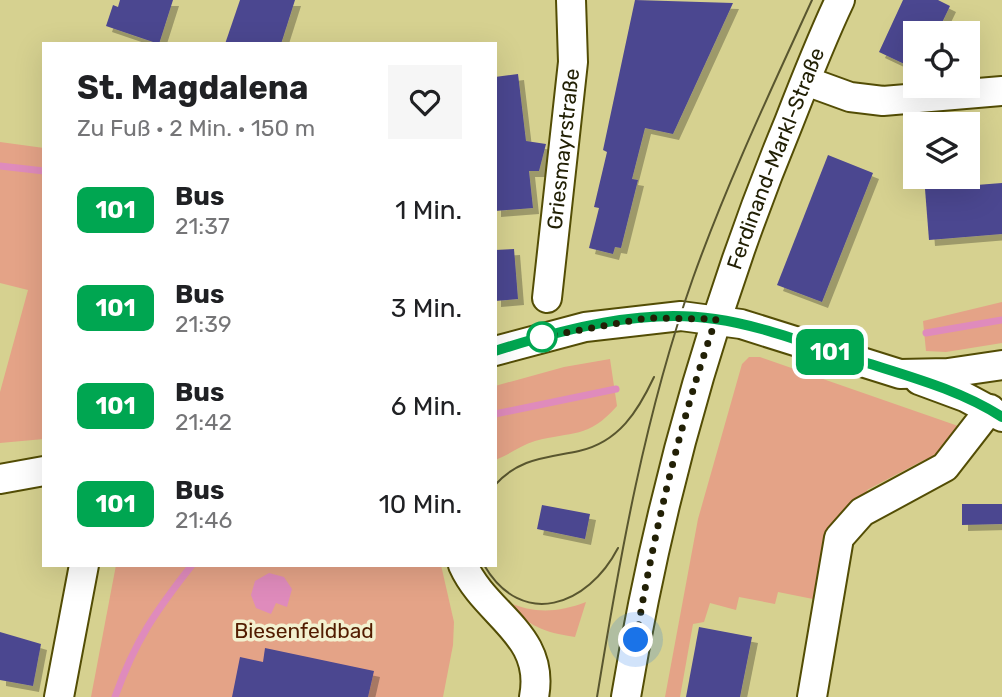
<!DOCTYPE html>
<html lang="de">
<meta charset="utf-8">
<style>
:root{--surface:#fff;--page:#f6f6f6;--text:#202124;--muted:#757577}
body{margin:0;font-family:Rubik,sans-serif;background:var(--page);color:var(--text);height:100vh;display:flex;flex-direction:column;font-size:26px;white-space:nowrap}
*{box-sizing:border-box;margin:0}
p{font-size:23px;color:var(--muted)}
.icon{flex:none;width:38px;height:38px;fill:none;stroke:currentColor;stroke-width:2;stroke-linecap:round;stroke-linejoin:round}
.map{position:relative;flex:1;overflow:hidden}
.sheet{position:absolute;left:42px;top:42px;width:455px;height:525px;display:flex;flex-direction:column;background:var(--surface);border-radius:0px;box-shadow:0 7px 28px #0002}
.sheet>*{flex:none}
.badge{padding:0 14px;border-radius:10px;font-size:24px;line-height:46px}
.tools{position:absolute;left:903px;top:21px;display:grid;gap:14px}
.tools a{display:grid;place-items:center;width:77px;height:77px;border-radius:0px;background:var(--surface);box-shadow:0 7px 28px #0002;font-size:35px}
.you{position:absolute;width:35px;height:35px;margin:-18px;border:5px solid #fff;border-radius:50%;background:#1a73e8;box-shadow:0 0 0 10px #1a73e833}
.map>.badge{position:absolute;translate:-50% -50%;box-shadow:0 0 0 4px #fff}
.round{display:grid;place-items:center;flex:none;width:74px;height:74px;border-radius:0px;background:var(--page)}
.head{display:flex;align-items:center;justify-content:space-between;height:119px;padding:0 35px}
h1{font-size:33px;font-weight:700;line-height:52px}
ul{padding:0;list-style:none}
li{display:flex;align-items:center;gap:21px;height:98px;padding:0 35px}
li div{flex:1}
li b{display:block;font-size:26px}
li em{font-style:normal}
li .badge{min-width:77px;font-weight:700;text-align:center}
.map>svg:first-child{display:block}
</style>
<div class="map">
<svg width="1002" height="697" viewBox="0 0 1002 697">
<defs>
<filter id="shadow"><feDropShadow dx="6" dy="6" stdDeviation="0" flood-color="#0004"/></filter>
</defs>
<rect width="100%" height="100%" fill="#d6d190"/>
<!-- green -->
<g fill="#e4a387">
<polygon points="0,142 44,148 44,439 0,443 0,392 28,290 0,283"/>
<polygon points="1002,302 1002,343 946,352 926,351 923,321"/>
<polygon points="749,357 760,357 961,427 929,464 926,459 867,490 870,497 818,600 778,592 775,604 739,597 736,610 710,603 704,622 693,624 680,697 665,697 698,519 742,364"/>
<path d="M 610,359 L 617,406 C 588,439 572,431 535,441 C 521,445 509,455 495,460 L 495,386 L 564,367 Z"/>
<polygon points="116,565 441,565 454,622 453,645 443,697 91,697"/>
<path d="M 505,601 C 533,614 557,613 586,602 L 575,637 C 541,632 529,626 505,601 Z"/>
</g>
<!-- water -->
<polygon fill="#df8bbc" points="269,573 284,577 292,589 287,607 276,603 271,614 256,608 251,595 255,581"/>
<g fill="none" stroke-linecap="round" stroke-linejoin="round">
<!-- stream -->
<g stroke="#df8bbc" stroke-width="7">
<polyline points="0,166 44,171"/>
<polyline points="926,333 1002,320"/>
<polyline points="495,414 616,389"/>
<path d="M 115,697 C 135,641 155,612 192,565"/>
</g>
</g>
<!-- building -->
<g fill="#4c4690" filter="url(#shadow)">
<polygon points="120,0 173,0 159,44 106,26 113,5 118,7"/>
<polygon points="240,0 295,0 281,44 225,44"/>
<polygon points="635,0 733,3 673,134 645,128 632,179 638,180 621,248 615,247 613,254 589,248 599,208 594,207 607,152 603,150"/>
<polygon points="903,0 938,0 950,6 937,33 915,33 915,69 879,52"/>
<polygon points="518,74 526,141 546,144 539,171 529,171 533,208 495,211 495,77"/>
<polygon points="828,155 873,173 822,302 777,285"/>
<polygon points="1002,183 1002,234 929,240 925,189"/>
<polygon points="514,249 518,299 495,301 495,250"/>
<polygon points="962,504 1002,504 1002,524 962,525"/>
<polygon points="542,505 590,514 585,539 537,529"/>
<polygon points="699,627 752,637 740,697 686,697"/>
<polygon points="0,632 41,644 33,686 0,680"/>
<polygon points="265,648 374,671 368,697 232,697 240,657 263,662"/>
</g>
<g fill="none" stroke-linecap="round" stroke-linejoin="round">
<!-- minor casing -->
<g stroke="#534d05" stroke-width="32">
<g id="minor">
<polyline points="806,81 850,97 883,101 1002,91"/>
<path id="s1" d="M 547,298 L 573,62 L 571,0"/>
<polyline points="495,351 585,327 681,316 741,324 900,374 948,373 1002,365"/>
<polyline points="919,380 965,397 1002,417"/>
<polyline points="0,479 44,471"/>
<path d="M 463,565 C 486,616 546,634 534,697"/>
<polyline points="59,697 84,565"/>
<path id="s2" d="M 626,697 C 659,499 712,308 789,122 C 805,81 821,40 840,0"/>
<polyline points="812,697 839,538 862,512 945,467 990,409"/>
</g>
</g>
<!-- minor -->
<use href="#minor" stroke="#fff" stroke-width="28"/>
<!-- tram -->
<g stroke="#59562f" stroke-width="2">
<path d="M 495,485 C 519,458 546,458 579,451 C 619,442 638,411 654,377"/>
<path d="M 484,565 C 522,630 588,606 618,548"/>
<path d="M 597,697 C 620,556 645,414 693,278 C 727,183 770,92 812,0"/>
</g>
</g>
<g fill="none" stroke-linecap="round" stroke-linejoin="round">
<!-- line casing -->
<g stroke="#fff" stroke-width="16">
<path id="line" d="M 495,351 C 564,329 643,308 715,319 C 765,326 815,347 864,362 C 911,377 960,390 1002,417"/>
</g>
<!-- line -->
<use href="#line" stroke="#00a651" stroke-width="10"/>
<!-- walk -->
<path stroke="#222005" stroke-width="7" stroke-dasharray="0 12.6" d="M 542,337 L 646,318 L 716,319 C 680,423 654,531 636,640"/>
</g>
<!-- markers -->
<circle fill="#fff" stroke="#00a651" stroke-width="3.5" cx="542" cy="337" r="14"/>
<g text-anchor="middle" stroke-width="7" stroke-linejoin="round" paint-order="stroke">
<!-- street labels -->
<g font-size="21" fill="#222005" stroke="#f3f1d0">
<text dy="7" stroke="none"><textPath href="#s1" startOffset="150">Griesmayrstraße</textPath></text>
<text dy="7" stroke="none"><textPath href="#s2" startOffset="560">Ferdinand-Markl-Straße</textPath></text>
</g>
<!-- park labels -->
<g font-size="21" fill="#521c00" stroke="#f3f1d0">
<text x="304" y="638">Biesenfeldbad</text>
</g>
</g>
</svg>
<div class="tools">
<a><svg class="icon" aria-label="locate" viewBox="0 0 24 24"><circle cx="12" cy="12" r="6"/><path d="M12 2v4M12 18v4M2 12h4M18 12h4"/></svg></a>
<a><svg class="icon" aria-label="layers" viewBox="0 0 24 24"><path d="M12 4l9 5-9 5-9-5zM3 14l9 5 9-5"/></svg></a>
</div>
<div class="you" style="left:636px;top:640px"></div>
<b class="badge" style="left:830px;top:352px;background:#00a651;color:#fff">101</b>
<section class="sheet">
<div class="head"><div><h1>St. Magdalena</h1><p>Zu Fuß · 2 Min. · 150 m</p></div><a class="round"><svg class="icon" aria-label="heart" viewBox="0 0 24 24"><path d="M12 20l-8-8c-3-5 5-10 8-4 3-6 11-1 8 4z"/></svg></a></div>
<ul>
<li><span class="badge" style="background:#00a651;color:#fff">101</span><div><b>Bus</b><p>21:37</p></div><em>1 Min.</em></li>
<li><span class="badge" style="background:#00a651;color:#fff">101</span><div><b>Bus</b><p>21:39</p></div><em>3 Min.</em></li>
<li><span class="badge" style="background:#00a651;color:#fff">101</span><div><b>Bus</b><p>21:42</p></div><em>6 Min.</em></li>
<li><span class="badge" style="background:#00a651;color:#fff">101</span><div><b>Bus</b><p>21:46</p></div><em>10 Min.</em></li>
</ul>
</section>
</div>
